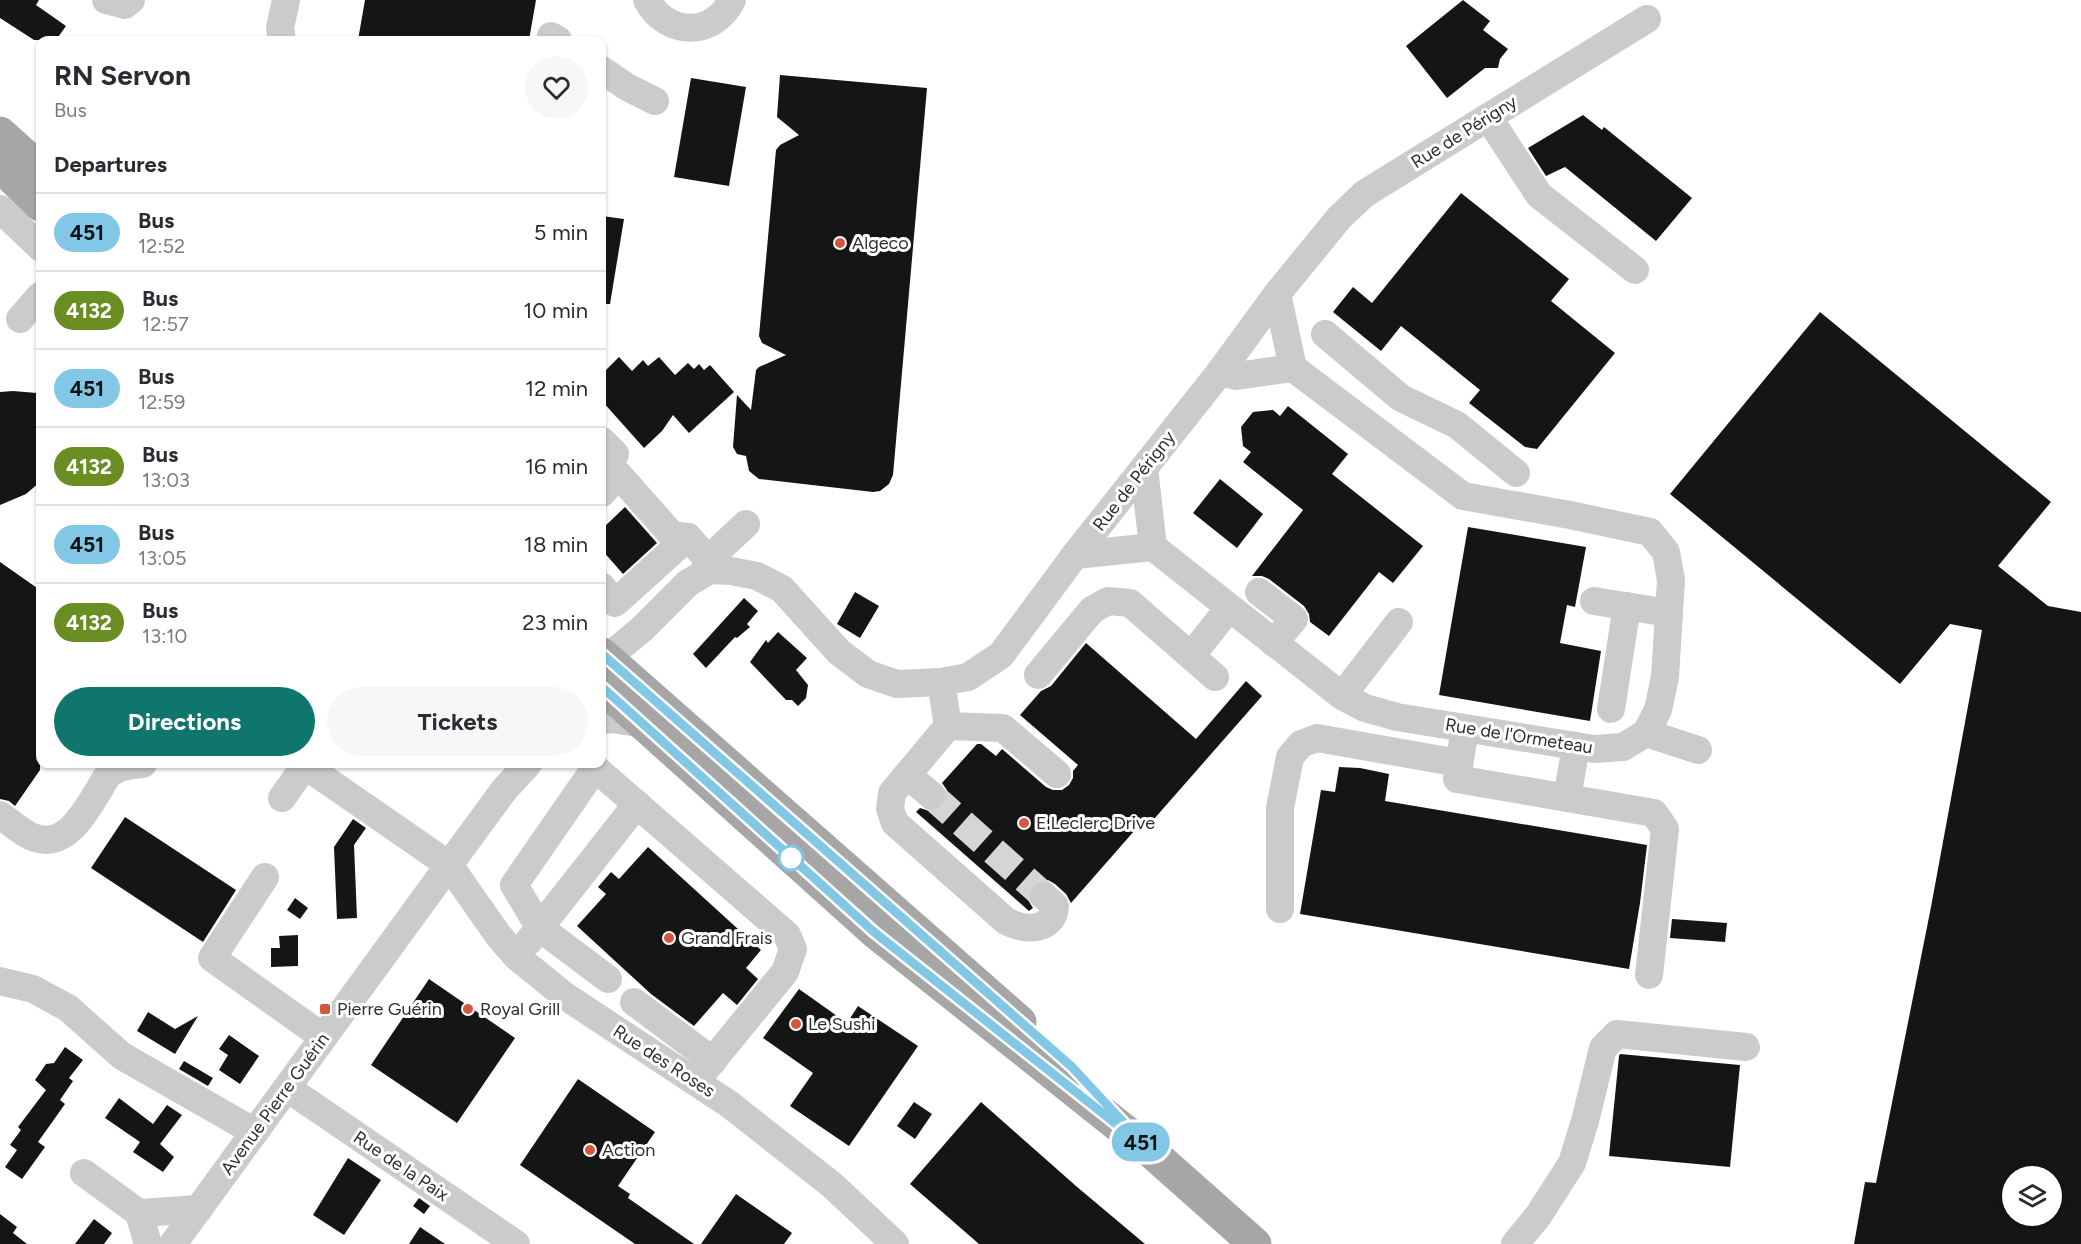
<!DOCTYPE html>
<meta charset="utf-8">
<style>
:root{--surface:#fff;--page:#f7f7f7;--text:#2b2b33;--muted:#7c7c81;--line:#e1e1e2;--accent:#0f766e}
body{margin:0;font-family:Figtree,sans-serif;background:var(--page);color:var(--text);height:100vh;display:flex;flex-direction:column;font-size:22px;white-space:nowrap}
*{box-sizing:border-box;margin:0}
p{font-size:20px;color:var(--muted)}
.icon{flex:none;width:33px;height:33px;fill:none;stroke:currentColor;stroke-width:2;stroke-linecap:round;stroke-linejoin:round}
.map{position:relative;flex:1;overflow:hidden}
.details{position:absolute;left:36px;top:36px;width:570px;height:732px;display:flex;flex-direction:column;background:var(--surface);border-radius:12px;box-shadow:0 2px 4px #0004}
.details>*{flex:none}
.badge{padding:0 12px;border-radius:20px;font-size:21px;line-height:39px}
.controls{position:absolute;left:2002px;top:1166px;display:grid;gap:12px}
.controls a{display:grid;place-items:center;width:60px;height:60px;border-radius:50%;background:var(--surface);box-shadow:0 2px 4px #0004;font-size:30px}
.map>.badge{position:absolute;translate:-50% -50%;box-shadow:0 0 0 3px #fff}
h2{padding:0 18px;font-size:22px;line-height:54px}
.round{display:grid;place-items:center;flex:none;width:63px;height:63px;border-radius:32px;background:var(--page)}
.summary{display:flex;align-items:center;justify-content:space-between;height:102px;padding:0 18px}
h1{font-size:28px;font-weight:700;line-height:45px}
.cta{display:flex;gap:12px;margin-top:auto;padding:12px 18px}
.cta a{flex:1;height:69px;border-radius:36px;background:var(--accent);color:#fff;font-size:24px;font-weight:700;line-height:69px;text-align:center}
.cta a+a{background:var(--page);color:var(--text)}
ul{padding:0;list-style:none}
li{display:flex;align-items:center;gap:18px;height:78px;padding:0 18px;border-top:2px solid var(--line)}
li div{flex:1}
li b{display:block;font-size:22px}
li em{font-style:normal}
li .badge{min-width:66px;font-weight:700;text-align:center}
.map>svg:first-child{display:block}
</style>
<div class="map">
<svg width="2081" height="1244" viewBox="0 0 2081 1244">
<rect width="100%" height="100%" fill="#fff"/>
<!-- building -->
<g fill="#151515" fill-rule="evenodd">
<polygon points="0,0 39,0 36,5 66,26 56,40 34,40 0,18"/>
<polygon points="365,0 536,0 529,40 358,40"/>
<polygon points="1463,0 1490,21 1483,30 1508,49 1500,59 1498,68 1485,68 1447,98 1406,46"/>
<polygon points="780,75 927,88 893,475 889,484 880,491 873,492 759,479 749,471 746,456 737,454 733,447 737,395 751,410 756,370 759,367 786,355 762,343 759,336 776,150 780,145 799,135 777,117"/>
<polygon points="691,78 746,87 729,186 674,177"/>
<polygon points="1583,115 1602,130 1604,127 1692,198 1656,241 1565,167 1546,176 1528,148"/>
<polygon points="1461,193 1569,279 1551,301 1615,353 1537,449 1525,447 1469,403 1480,390 1401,326 1381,351 1333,312 1353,287 1372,303"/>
<polygon points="602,216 624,219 610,304 602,304"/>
<path d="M 1820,312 L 2051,502 L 1998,566 L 2048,606 L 2081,612 L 2081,1244 L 1854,1244 L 1865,1182 L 1876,1183 L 1931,907 L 1982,630 L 1950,624 L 1900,684 L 1670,494 ZM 2013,1176 L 2052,1176 L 2052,1215 L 2013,1215 Z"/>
<polygon points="619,357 632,371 643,360 648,366 659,357 675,375 688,363 694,369 699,364 704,370 710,365 734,392 689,433 673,415 662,431 644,448 602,401 602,374"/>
<polygon points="13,391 37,393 40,401 40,482 26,494 0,505 0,392"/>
<polygon points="1288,406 1348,454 1332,474 1423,546 1393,583 1379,572 1329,636 1310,622 1309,614 1304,606 1269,579 1262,576 1252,576 1303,510 1243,462 1251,452 1243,446 1241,427 1253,412 1273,410 1280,416"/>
<polygon points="1220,479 1263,514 1237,548 1193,513"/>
<polygon points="625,507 657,543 623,574 602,550 602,529"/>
<polygon points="1468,527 1586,547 1575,607 1567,605 1560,643 1601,651 1590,721 1439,695"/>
<polygon points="0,562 40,590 40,770 15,806 9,801 0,799"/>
<polygon points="855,592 879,606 860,638 837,624"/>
<polygon points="744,598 758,611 747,624 750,627 737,638 735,637 706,668 693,654"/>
<polygon points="778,632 807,658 796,670 808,685 806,698 798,706 792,700 786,700 750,662 766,640 768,643"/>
<polygon points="1086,643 1196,739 1246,681 1262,696 1147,827 1142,822 1071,903 1066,894 1055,884 1048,880 1040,880 1032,885 1028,892 1028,900 1033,908 1029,911 916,812 920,808 929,811 936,811 943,806 947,797 947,790 942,783 977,744 981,744 996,756 1002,749 1046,787 1053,790 1062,790 1069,785 1073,778 1073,771 1078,765 1020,715 1041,691 1051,686"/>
<polygon points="1339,767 1360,768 1389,774 1385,801 1647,845 1640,903 1629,969 1300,914 1321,790 1335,792"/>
<polygon points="125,817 236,890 203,942 91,868"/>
<polygon points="353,819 366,828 354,845 357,918 337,919 334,847"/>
<polygon points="648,847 761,950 746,968 758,979 737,1005 723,993 694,1026 651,994 577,926 606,894 598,887 611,872 619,879"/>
<polygon points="295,898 308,908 300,919 287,910"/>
<polygon points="1672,919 1727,923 1725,942 1670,938"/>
<polygon points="298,935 298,966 271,967 271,948 280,948 279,936"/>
<polygon points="429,979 515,1038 457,1123 371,1065"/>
<polygon points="799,989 847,1023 858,1006 918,1046 849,1146 790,1106 813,1073 763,1038"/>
<polygon points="148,1012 175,1029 198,1016 175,1054 137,1031"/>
<polygon points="229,1035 259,1056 240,1084 219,1070 228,1055 219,1049"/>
<polygon points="65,1047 83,1060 69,1078 73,1081 60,1100 65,1104 38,1142 45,1147 22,1179 5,1167 17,1150 10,1145 21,1130 18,1127 46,1090 35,1080 46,1064 54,1063"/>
<polygon points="1620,1054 1740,1065 1730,1167 1609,1156 1619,1056"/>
<polygon points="184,1061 213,1078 208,1086 179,1069"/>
<polygon points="578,1079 655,1132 618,1186 630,1194 628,1198 694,1244 635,1244 520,1165"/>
<polygon points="119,1098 153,1124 167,1105 182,1115 160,1144 174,1157 163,1172 133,1152 140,1142 105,1118"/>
<polygon points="914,1102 932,1114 915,1139 897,1126"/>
<polygon points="981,1102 1076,1186 1145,1244 979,1244 910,1184"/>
<polygon points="348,1158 381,1180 344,1235 313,1215"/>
<polygon points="736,1194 792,1233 784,1244 701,1244"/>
<polygon points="419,1198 430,1206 424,1214 413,1206"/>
<polygon points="0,1214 17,1227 13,1233 27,1244 0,1244"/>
<polygon points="94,1219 112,1233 104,1244 75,1244"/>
<polygon points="420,1227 445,1244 409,1244"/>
</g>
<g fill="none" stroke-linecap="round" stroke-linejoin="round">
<!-- minor-tunnel -->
<polyline stroke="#d5d5d5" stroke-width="28" stroke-dasharray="28 14" stroke-linecap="butt" points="931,795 1044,896"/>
<!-- minor -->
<g stroke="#cbcbcb" stroke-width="28">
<polyline points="106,0 125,5 131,0"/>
<path d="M 647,0 C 666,36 713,38 732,0"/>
<polyline points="551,36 558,40"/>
<polyline points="282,40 280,28 286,0"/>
<polyline points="602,70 627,87 655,101"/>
<polyline points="1488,117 1539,195 1635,270"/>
<polyline points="0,209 40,247"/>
<polyline points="20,319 40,296"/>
<polyline points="1325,334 1401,398 1457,425 1516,473"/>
<polyline points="1220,372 1236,376 1293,368"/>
<polyline points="602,441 615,454 602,470"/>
<polyline points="1144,468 1153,547"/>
<polyline points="602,493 618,474 672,535 688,537 703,554 710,570"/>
<polyline points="1075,555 1153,547 1342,696 1365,708 1397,717 1594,749 1623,747 1646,733 1658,710 1665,677 1671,580 1666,552 1650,532 1570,515 1463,496 1293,368 1277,294"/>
<polyline points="710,570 715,553 746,524"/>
<polyline points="602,587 615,603 688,537"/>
<polyline points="1259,592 1294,619 1274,643"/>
<polyline points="1594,601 1669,613"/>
<polyline points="1191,656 1229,608"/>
<polyline points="602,662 642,629 688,583 710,570 731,571 757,576 782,589 839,652 868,674 897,684 941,682 968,677 1001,655 1075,555 1220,372 1277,294 1339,218 1364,194 1647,19"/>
<polyline points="1038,675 1092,610 1108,601 1130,603 1215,677"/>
<path d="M 941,682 L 948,726 L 892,793 L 890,809 L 895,823 L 1006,921 C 1024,931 1054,932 1055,906 L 1044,896"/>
<polyline points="1342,696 1399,622"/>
<polyline points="1611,709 1627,606"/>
<polyline points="602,720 613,719 643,724"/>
<polyline points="948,726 1003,728 1057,774"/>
<polyline points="1465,728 1457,779 1654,813 1665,829 1649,975"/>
<polyline points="1646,733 1698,750"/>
<polyline points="303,764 449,865 498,935 517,957 565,996 729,1104 832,1185 895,1244"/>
<polyline points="907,775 931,795"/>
<polyline points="282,798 306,764"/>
<polyline points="1567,798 1576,746"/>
<path d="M 0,815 C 10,822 20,831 30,836 C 65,852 84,813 99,790 C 102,785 105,778 109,774 C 119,766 131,765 143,764"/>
<polyline points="265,877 212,958 323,1037"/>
<polyline points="1280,909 1280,808 1290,757 1301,744 1317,738 1459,763"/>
<polyline points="529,941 637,804"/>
<polyline points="608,979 540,928 514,885 595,768 787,935 793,949 785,972 696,1081"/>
<polyline points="0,981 33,989 68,1008 122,1056 255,1132"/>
<polyline points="634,1002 713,1061"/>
<polyline points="287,1088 516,1244"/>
<polyline points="84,1173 139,1213"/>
<polyline points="148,1244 139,1213 199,1209"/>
<polyline points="173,1244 449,865 504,790 528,764"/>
<polyline points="1515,1244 1538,1216 1572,1163 1585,1121 1603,1048 1617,1034 1746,1047"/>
</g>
<!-- major -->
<g stroke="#a6a6a6" stroke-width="33">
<polyline points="0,133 40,169"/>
<polyline points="0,166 40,205"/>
<polyline points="602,654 1020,1022"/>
<polyline points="602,687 875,932 1149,1150 1255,1244"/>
</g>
</g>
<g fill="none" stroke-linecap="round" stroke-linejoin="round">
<!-- line casing -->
<g stroke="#fff" stroke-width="14">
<polyline id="line" points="602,654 1072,1067 1149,1150 874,932 602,687"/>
</g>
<!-- line -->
<use href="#line" stroke="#82c8e6" stroke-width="9"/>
</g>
<!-- markers -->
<g fill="#d65540" stroke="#fff" stroke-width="2">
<circle cx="840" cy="243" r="6"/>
<circle cx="1024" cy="823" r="6"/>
<circle cx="669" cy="938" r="6"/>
<rect x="319" y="1003" width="12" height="12" rx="3"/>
<circle cx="468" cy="1009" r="6"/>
<circle cx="796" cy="1024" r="6"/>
<circle cx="590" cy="1150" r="6"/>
</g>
<circle fill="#fff" stroke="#82c8e6" stroke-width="3" cx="791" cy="858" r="12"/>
<g text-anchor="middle" stroke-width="6" stroke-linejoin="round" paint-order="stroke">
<!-- street labels -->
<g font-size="18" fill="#2e2e2e" stroke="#fff">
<text transform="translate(1464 132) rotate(-32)" y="6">Rue de Périgny</text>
<text transform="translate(1134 481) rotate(-52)" y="6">Rue de Périgny</text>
<text transform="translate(1519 736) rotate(9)" y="6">Rue de l'Ormeteau</text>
<text transform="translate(664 1061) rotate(33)" y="6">Rue des Roses</text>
<text transform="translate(275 1104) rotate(-54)" y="6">Avenue Pierre Guérin</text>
<text transform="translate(401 1166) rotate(34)" y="6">Rue de la Paix</text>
</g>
<!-- poi labels -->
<g font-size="18" fill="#2e2e2e" stroke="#fff" text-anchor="start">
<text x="852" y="249">Algeco</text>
<text x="1036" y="829">E.Leclerc Drive</text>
<text x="681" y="944">Grand Frais</text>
<text x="337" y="1015">Pierre Guérin</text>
<text x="480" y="1015">Royal Grill</text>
<text x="808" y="1030">Le Sushi</text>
<text x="602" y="1156">Action</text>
</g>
</g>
</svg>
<div class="controls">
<a><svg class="icon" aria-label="layers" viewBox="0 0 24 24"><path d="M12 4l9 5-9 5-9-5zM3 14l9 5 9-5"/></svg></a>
</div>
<b class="badge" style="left:1141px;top:1142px;background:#82c8e6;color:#111">451</b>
<section class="details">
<div class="summary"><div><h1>RN Servon</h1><p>Bus</p></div><a class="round"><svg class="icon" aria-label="heart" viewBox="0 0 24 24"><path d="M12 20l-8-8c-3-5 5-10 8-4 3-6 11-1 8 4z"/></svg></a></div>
<h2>Departures</h2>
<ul>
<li><span class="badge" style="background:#82c8e6;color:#111">451</span><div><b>Bus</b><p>12:52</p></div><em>5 min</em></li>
<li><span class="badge" style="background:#6b8e23;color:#fff">4132</span><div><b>Bus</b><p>12:57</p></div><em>10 min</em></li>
<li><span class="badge" style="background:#82c8e6;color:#111">451</span><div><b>Bus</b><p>12:59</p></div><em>12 min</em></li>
<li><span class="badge" style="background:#6b8e23;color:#fff">4132</span><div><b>Bus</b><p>13:03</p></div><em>16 min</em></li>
<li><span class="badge" style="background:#82c8e6;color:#111">451</span><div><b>Bus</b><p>13:05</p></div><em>18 min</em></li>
<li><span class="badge" style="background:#6b8e23;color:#fff">4132</span><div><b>Bus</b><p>13:10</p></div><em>23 min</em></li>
</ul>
<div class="cta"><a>Directions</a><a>Tickets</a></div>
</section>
</div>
